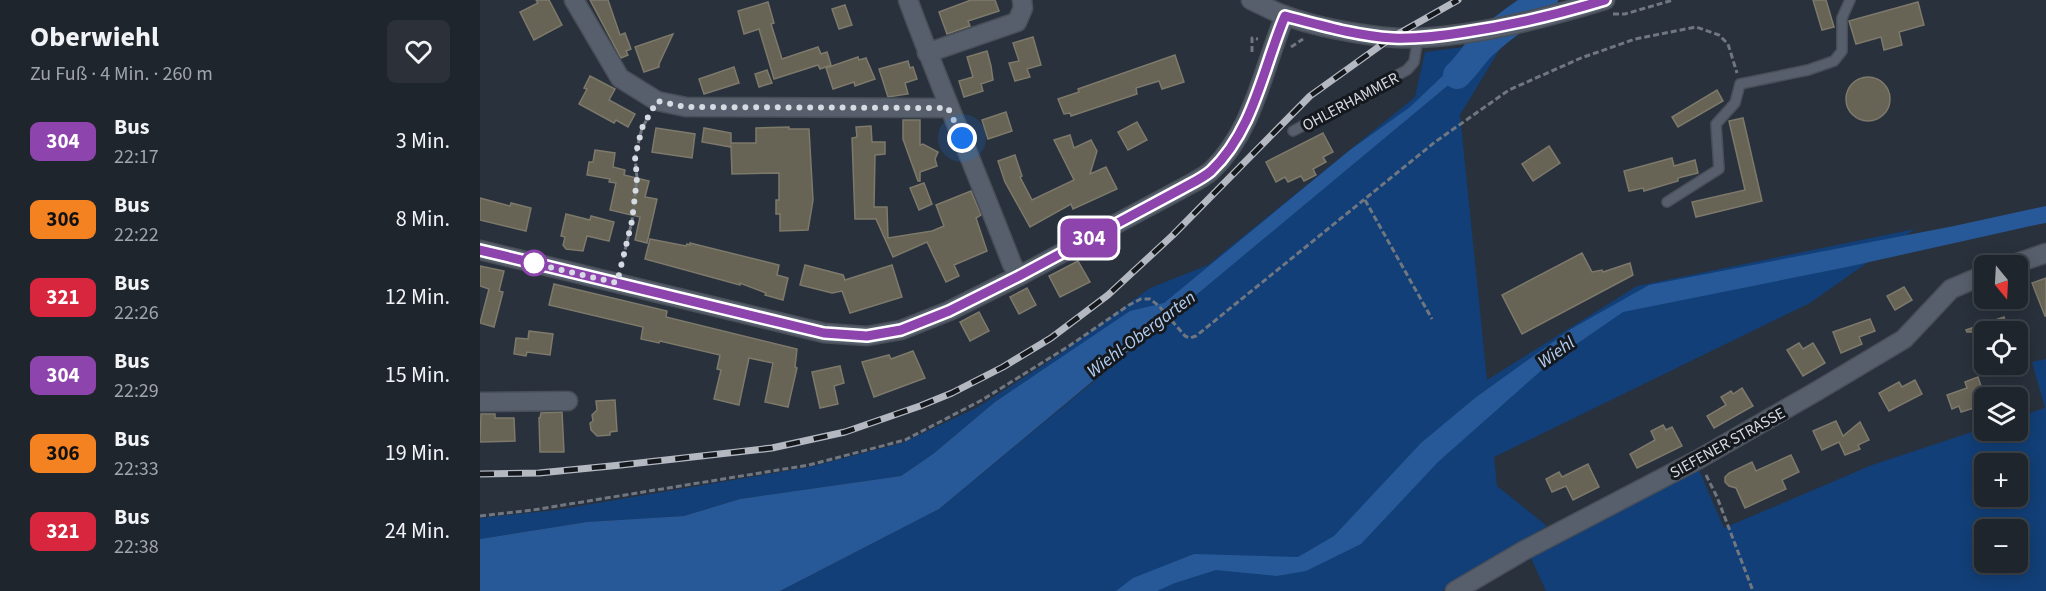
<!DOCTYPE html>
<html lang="de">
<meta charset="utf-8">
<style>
:root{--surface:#1f252d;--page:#2c3139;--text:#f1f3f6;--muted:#a1a5aa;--line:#3c4249}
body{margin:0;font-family:"Source Sans 3",sans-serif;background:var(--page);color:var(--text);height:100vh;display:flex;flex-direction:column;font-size:22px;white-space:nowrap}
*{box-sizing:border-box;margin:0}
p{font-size:20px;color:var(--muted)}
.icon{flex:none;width:33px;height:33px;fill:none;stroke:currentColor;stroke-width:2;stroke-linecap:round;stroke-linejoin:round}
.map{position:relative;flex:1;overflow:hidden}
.panel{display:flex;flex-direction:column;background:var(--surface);width:480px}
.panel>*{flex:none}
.badge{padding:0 12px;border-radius:9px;font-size:21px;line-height:39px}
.needle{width:39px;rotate:162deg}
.buttons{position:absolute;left:1494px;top:255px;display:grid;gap:12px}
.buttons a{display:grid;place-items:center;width:54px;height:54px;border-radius:9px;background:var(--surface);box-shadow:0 3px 15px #0003,0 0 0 2px var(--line);font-size:30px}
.you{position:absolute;width:30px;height:30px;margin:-15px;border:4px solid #fff;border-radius:50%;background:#1a73e8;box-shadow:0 0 0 9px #1a73e833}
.map>.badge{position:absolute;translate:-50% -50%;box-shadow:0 0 0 3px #fff}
.round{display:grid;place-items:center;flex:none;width:63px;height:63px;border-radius:9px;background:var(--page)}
.head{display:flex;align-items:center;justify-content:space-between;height:102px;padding:0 30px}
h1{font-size:28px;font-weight:700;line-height:45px}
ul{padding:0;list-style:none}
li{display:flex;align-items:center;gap:18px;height:78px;padding:0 30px}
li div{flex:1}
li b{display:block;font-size:22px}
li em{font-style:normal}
li .badge{min-width:66px;font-weight:700;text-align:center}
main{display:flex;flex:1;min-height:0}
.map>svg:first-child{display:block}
</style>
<main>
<section class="panel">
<div class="head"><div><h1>Oberwiehl</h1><p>Zu Fuß · 4 Min. · 260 m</p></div><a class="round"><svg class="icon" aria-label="heart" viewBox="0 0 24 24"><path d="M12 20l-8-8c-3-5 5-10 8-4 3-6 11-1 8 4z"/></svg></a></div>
<ul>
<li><span class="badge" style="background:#8e44ad;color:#fff">304</span><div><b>Bus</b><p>22:17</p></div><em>3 Min.</em></li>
<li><span class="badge" style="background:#f58220;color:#111">306</span><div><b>Bus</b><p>22:22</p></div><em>8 Min.</em></li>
<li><span class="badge" style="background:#d7263d;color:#fff">321</span><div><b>Bus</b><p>22:26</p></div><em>12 Min.</em></li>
<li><span class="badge" style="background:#8e44ad;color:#fff">304</span><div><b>Bus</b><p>22:29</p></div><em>15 Min.</em></li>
<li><span class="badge" style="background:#f58220;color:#111">306</span><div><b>Bus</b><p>22:33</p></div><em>19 Min.</em></li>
<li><span class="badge" style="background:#d7263d;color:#fff">321</span><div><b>Bus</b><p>22:38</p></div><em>24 Min.</em></li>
</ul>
</section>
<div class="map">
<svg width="1566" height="591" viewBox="0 0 1566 591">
<rect width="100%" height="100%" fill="#29313c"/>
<!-- green -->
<g fill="#123f77" fill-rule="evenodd">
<polygon points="1024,42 980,115 1007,380 1157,286 1435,229 1330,303 1014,457 1017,486 1067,526 962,591 300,591 459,509 670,335 650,312 515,402 453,454 421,476 260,499 204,516 107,522 0,539 0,518 76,510 329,467 422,443 498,407 577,356 670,288 728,265 935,97 945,52"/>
<path d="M 1566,359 L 1566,591 L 1066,591 L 1051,558 L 1219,470 L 1244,528 L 1392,465 L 1504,428 L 1504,430 L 1538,430 L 1538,417 L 1565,408 L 1552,362 ZM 1504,464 L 1538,464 L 1538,496 L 1504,496 ZM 1504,530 L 1538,530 L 1538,562 L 1504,562 Z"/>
</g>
<!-- water -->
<g fill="#275998">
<polygon points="1041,0 1079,0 1030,13"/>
<polygon points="1024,42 1002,57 459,509 300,591 0,591 0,539 107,522 204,516 260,499 421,476 453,454 515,402 650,311 684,303 870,150 930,107 993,47"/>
<polygon points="1566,206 1566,223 1560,224 1367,267 1143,312 1072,361 958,462 881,544 826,571 797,576 736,570 695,583 677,591 636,591 653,578 714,554 818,557 854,536 941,443 995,398 1091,329 1169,285 1474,226"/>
</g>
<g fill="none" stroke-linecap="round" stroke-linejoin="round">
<!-- river -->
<path stroke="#275998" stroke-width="28" d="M 977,75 C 987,66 993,55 1002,46 C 1021,29 1042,13 1064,0"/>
</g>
<!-- building -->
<g fill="#676355" stroke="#7d796b" stroke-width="1.5">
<polygon points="56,0 69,0 82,25 54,40 40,12 58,3"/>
<polygon points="110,0 128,0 140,35 145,33 151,49 146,51 148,55 141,58"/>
<polygon points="491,0 515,0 519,11 488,21 490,26 467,34 459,12"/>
<polygon points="1333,0 1346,0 1354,27 1342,30"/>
<polygon points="288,2 294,23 291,24 302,59 338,47 341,54 347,52 351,65 340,69 338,65 294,79 279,29 264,34 258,11"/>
<polygon points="1438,2 1444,25 1419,32 1422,45 1404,50 1401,37 1376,44 1369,21"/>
<polygon points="365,5 372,25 359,29 352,9"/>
<polygon points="193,34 179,64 179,67 164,72 155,47"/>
<polygon points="553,37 561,65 547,69 550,77 535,81 529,63 539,61 533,43"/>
<polygon points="507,51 511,66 513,80 501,84 503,91 484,97 479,81 493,77 487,57"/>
<polygon points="695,55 704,82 682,89 679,81 656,88 657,94 591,116 590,113 584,114 578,99 599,92 598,89"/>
<polygon points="378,57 379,60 386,58 395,79 375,86 374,82 353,89 346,68"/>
<polygon points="428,61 430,68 433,67 437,79 425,83 428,94 408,97 399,69"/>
<polygon points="254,67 259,83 224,94 219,79"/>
<polygon points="287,70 292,83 279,87 275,74"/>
<polygon points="110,76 135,89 129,100 155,114 148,127 136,120 134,123 99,104 107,89 104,88"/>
<circle cx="1388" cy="99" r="22"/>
<polygon points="1237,90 1243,101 1198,127 1192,117"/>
<polygon points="526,112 532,131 508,139 502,120"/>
<polygon points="1263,118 1282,201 1216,217 1212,202 1265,190 1249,121"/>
<polygon points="423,120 440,120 440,145 443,144 458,152 455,159 457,166 440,172 440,181 438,181 423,139"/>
<polygon points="657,122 667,140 648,150 638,132"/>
<polygon points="391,126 392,142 405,142 405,154 395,155 394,207 407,207 408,238 452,231 464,226 456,205 491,191 501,215 496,218 507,251 474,265 479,276 466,282 447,242 413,257 396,219 375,219 372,138 377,137 376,127"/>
<polygon points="309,127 309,129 329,129 333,200 328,230 300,231 300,214 296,214 296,200 299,200 299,173 252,174 251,145 251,147 222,142 224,128 251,133 251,143 276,143 276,128"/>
<polygon points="176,128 215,134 212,158 172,152"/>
<polygon points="843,133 853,152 843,157 846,162 833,169 836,175 824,181 821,176 808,182 805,177 796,182 786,162"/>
<polygon points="590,135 594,148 611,140 617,151 610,174 626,167 637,189 593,209 591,204 550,227 525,182 518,161 535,155 542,176 540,177 552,200 594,180 574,140"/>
<polygon points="1069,146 1080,163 1053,181 1042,164"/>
<polygon points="115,150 135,153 133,167 145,170 144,175 169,181 165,197 177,199 167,243 155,240 160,217 130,210 136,183 129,182 130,179 107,175 109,162 113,162"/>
<polygon points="1192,158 1194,166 1215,160 1218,173 1198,178 1198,181 1164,191 1163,188 1149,191 1144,171"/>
<polygon points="444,183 452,204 439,210 430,188"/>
<polygon points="0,198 30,206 31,203 51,208 46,231 0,220"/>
<polygon points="86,214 110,220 111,216 134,222 129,241 107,236 103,251 86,249 83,245 85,237 81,236"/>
<polygon points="170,239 206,246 207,244 210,245 210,243 299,265 297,275 308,278 303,300 285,295 286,293 260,283 260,285 165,259"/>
<polygon points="1102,253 1112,272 1122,270 1123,272 1150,263 1153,275 1042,334 1022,295"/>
<polygon points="598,261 610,282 580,297 569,276"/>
<polygon points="325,265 363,275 365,280 412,265 422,297 370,313 362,291 352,293 320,285"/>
<polygon points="0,266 24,271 19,291 23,292 14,327 0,323 9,289 0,286"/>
<polygon points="1566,278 1566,316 1565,316 1552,283"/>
<polygon points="74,284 187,311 186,317 317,349 315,367 317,368 308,407 285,402 293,363 269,358 259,405 234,399 241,370 237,369 240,355 180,341 179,343 161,339 163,327 69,305"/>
<polygon points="1424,287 1432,300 1415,310 1407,296"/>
<polygon points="547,288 556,305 539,314 530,297"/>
<polygon points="499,312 509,331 490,341 480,322"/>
<polygon points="1524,317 1529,332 1487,332 1486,330"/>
<polygon points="1390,319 1395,331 1379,337 1382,344 1361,353 1353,332"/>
<polygon points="49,331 73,334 70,355 47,352 46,356 34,354 36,338 48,339"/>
<polygon points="1319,343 1323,349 1333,343 1345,363 1323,376 1307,350"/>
<polygon points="433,351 445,378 394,397 382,362 409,355 411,359"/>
<polygon points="360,366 364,383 354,386 358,404 340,408 332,372"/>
<polygon points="1498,377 1504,395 1504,405 1481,412 1479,406 1472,409 1467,395 1487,388 1485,382"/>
<polygon points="1435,380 1442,394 1409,411 1399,393 1419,382 1422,387"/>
<polygon points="1262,388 1273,406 1234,428 1227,416 1246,405 1241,397 1251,391 1253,394"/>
<polygon points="135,400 137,431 130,432 130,435 117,436 111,430 110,423 113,421 112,415 117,410 116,401"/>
<polygon points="82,412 84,452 60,452 59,418 60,418 61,413"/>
<polygon points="1,414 15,414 15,418 34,418 35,441 0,442"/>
<polygon points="1356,421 1363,436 1380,422 1389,440 1378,445 1380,449 1365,455 1359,442 1342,450 1333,431"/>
<polygon points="1183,425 1186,430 1192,427 1202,446 1157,468 1150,454 1175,440 1171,431"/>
<polygon points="1311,455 1319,472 1302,480 1306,489 1265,508 1256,488 1249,486 1245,482 1245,477 1249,473 1272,462 1276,471"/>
<polygon points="1108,464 1119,487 1093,500 1086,486 1072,492 1066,479 1079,472 1082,477"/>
</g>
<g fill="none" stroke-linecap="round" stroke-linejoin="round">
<!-- lane casing -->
<g stroke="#494f59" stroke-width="12">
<g id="lane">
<polyline points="813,131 927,70 934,62 938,38"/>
<polyline points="1187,202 1239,169 1236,124 1255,103 1260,84 1328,70 1354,61 1362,51 1362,18 1370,0"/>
</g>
</g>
<!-- street casing -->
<g stroke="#494f59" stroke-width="21">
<g id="street">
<polyline points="94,0 140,78 177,101 206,107 468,108"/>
<path d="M 428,0 C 461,89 498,176 532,264 L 539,276"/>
<polyline points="447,53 537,22 543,8 542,0"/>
<path d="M 0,250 L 344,333 L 387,336 L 421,330 L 469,311 L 539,276 L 703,188 C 712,183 723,178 731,171 C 774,130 783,68 805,16"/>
<polyline points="1529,266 1566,253"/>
<polyline points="0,402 88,401"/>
<polyline points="975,591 1043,551 1219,459 1337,391 1424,339 1471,289 1504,275"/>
</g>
</g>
<!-- secondary casing -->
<g stroke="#494f59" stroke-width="21">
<path id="secondary" d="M 771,0 C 782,5 792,11 804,15 C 837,28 903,40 938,38 C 1002,35 1065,18 1125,0"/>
</g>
<!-- path -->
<g stroke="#707781" stroke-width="3" stroke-dasharray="6 3" stroke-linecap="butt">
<polyline points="1133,14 1145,14 1193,0"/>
<polyline points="811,47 823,39"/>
<polyline points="772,52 772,38 778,39"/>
<polyline points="885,200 952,319"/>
<polyline points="141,267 152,221 157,178 155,157 162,128 169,116"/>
<polyline points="1226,475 1237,497 1273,591"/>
<polyline points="0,516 53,510 329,465 425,440 502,400 589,346 649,305 661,299 670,299 679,306 705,336 710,338 716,336 955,142 1029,90 1101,58 1155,39 1216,27 1239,35 1248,44 1257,73"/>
</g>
<!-- lane -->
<use href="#lane" stroke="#565f6b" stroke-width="9"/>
<!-- street -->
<use href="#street" stroke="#565f6b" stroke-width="18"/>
<!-- secondary -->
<use href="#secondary" stroke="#565f6b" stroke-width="18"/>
<!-- rail casing -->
<g stroke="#b3b8c1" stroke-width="7">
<polyline id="rail" points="0,474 59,473 141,465 292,448 365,432 440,406 472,393 523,367 571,338 628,295 693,235 830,96 911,38 978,0"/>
</g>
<!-- rail -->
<use href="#rail" stroke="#15191e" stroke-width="4.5" stroke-dasharray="14" stroke-linecap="butt"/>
</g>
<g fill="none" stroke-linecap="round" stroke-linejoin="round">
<!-- line casing -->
<g stroke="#fff" stroke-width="14">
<path id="line" d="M 0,250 L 344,333 L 387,336 L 421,330 L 469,311 L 539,276 L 703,188 C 712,183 723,178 731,171 C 774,130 783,68 805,16 C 840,25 877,36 913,38 C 938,39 962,36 986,32 C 1034,25 1079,14 1125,0"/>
</g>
<!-- line -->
<use href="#line" stroke="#8e44ad" stroke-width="9"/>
<!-- walk -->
<polyline stroke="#d6dbe3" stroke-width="6" stroke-dasharray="0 10.8" points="54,263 52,263 137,283 152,221 157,178 155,157 162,128 177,101 206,107 468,108 482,138"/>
</g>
<!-- markers -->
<circle fill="#fff" stroke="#8e44ad" stroke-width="3" cx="54" cy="263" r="12"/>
<g text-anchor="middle" stroke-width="6" stroke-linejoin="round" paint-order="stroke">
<!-- street labels -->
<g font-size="16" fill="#d6dbe3" stroke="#15191e">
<text transform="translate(870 101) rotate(-28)" y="6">OHLERHAMMER</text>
<text transform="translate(1247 442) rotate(-29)" y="6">SIEFENER STRASSE</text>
</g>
<!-- water labels -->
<g font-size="18" font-style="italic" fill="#b3cef2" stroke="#15191e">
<text transform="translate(661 334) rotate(-37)" y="6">Wiehl-Obergarten</text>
<text transform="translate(1076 352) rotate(-35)" y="6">Wiehl</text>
</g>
</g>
</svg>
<div class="buttons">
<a><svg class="needle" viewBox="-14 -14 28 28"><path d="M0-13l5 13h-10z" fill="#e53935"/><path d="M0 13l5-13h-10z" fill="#a1a5aa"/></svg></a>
<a><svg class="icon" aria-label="locate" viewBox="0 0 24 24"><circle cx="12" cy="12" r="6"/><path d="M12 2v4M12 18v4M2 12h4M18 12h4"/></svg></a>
<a><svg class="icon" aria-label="layers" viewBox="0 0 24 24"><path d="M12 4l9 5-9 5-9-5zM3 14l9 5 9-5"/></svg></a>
<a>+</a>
<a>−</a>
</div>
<div class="you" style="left:482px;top:138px"></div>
<b class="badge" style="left:609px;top:238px;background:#8e44ad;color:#fff">304</b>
</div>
</main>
